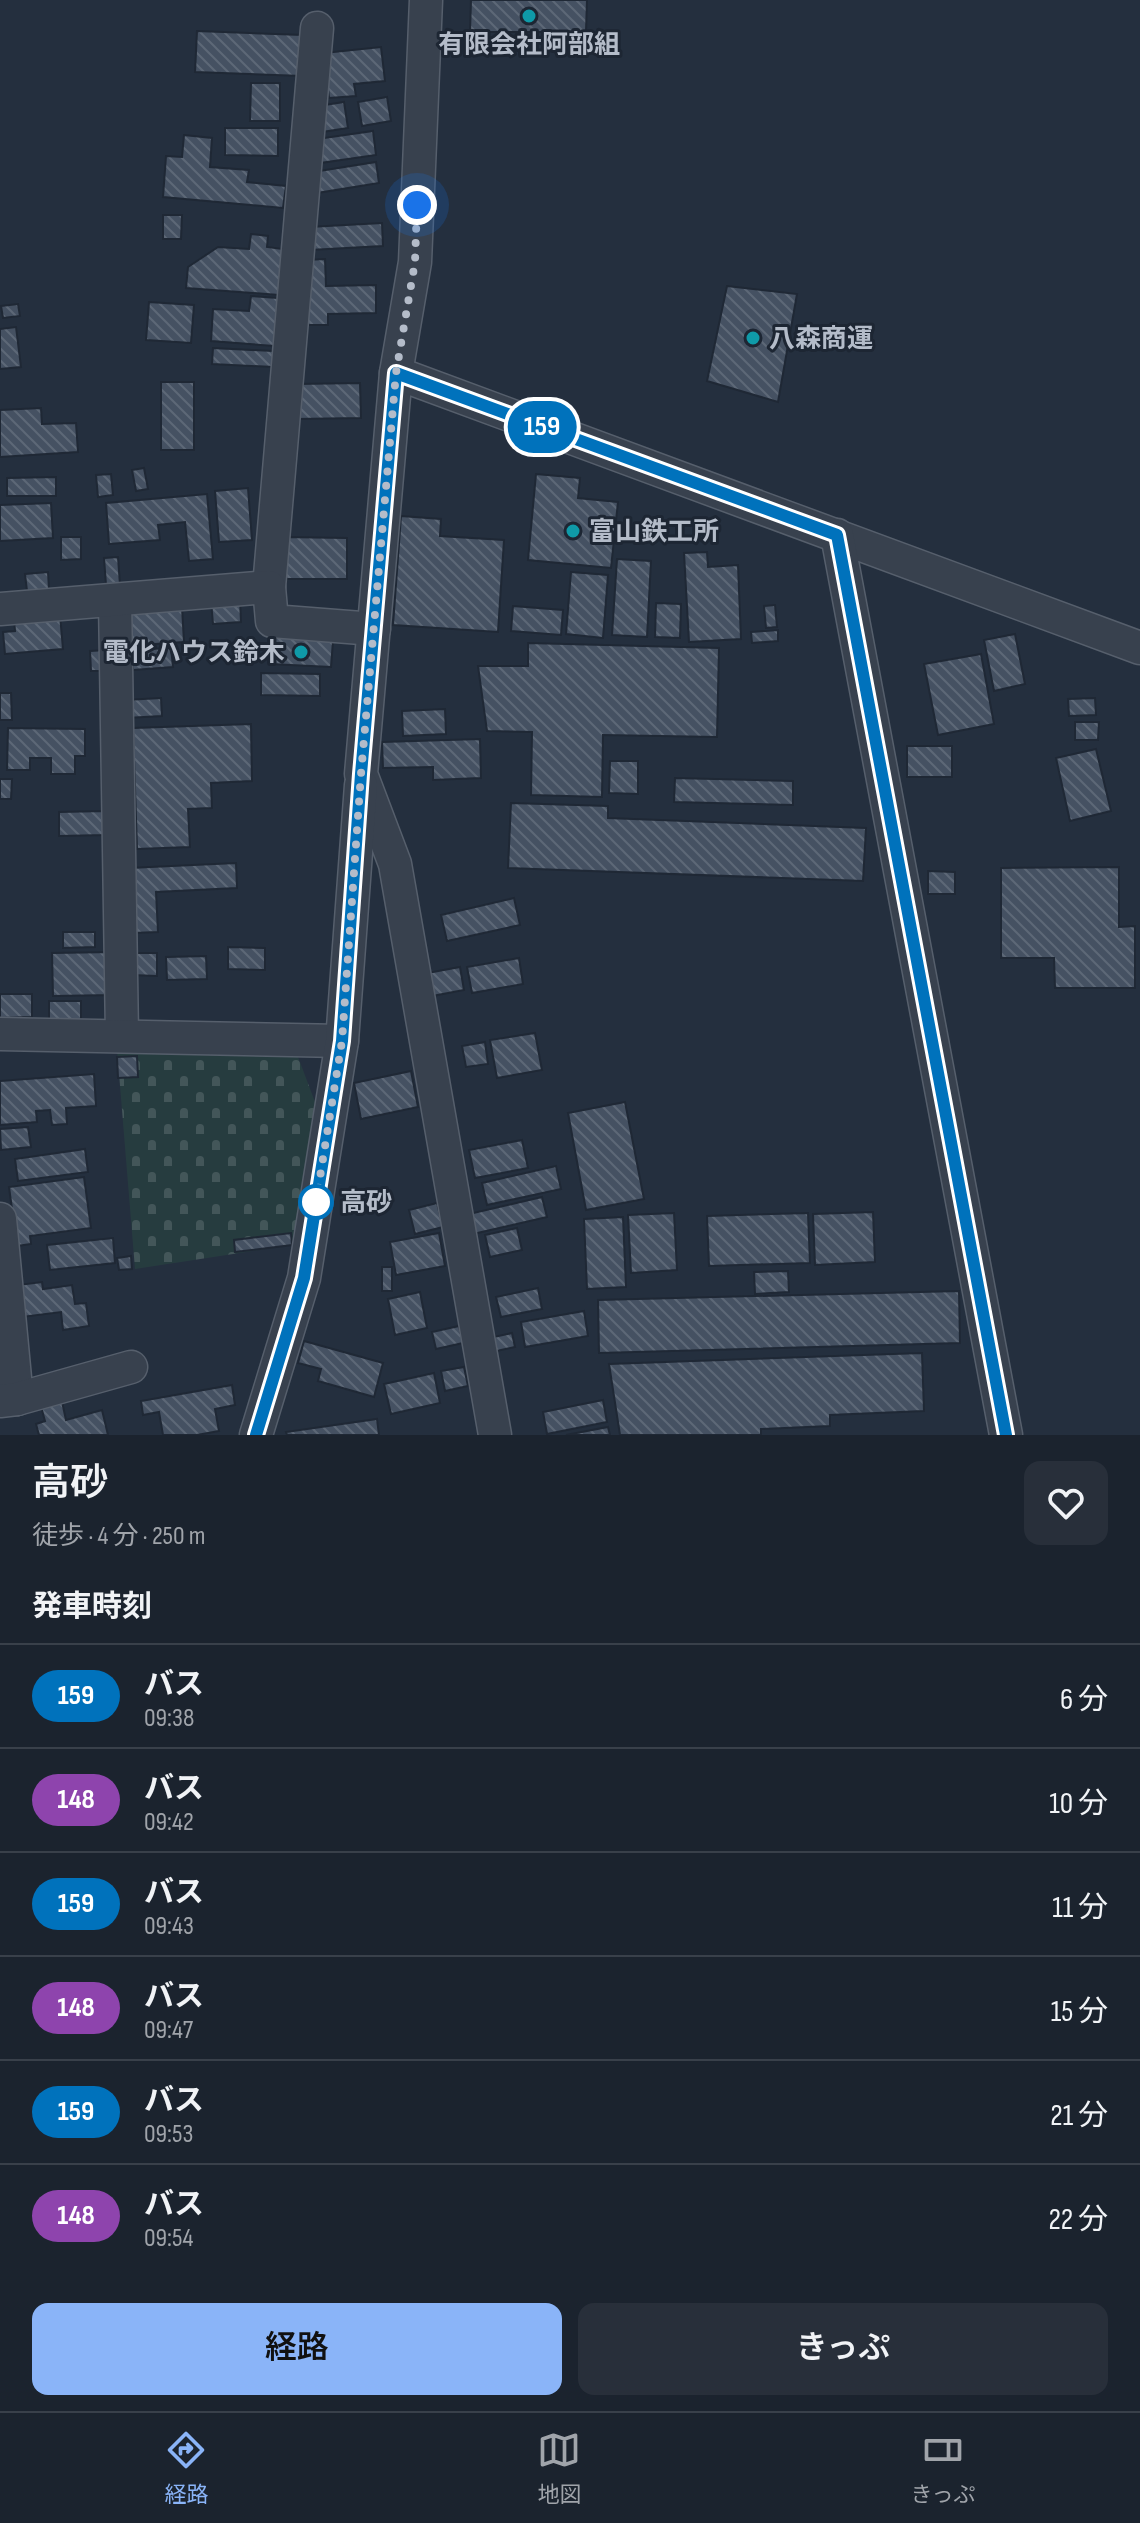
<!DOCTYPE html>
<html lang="ja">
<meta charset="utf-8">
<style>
:root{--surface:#1b232e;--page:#282f3a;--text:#f1f3f6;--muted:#a0a4aa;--line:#39404a;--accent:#8ab4f8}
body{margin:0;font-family:"Sofia Sans Condensed","Noto Sans JP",sans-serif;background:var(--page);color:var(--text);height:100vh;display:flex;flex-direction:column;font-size:30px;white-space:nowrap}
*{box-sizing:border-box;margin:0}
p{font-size:26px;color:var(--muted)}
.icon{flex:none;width:44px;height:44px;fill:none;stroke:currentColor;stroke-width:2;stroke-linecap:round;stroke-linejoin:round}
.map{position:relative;height:1435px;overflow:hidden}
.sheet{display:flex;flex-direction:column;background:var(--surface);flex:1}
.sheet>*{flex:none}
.badge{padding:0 16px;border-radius:26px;font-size:28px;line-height:52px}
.you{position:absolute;width:40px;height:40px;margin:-20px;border:6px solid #fff;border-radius:50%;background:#1a73e8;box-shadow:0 0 0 12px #1a73e833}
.map>.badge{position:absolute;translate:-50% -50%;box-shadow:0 0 0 4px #fff}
h2{padding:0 32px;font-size:30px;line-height:72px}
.round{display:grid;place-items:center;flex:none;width:84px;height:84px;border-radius:16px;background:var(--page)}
.head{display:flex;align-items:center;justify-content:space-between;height:136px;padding:0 32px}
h1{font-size:38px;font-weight:600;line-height:60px}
.action{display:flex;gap:16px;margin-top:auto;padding:16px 32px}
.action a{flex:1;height:92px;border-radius:16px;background:var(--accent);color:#111;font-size:32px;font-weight:600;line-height:92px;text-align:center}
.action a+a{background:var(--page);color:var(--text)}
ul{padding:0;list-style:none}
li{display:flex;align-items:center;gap:24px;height:104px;padding:0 32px;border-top:2px solid var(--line)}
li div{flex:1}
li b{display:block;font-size:30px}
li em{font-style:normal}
li .badge{min-width:88px;font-weight:700;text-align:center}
.dock{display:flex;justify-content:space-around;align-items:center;height:112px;border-top:2px solid var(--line);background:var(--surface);font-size:22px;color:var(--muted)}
.dock a{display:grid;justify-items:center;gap:4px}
.dock .selected{color:var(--accent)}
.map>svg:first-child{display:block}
</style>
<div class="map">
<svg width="1140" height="1435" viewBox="0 0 1140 1435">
<defs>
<pattern id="cemetery-stones" width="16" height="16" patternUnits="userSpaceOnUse" patternTransform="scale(2)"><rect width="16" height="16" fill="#263c3f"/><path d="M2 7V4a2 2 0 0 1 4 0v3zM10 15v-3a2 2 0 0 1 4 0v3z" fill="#435659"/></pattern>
<pattern id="building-back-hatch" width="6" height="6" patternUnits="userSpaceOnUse" patternTransform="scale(2)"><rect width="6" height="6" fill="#455162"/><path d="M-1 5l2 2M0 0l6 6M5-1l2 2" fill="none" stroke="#5d6877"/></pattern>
</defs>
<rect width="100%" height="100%" fill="#242f3e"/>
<!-- cemetery -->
<polygon fill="url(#cemetery-stones)" points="117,1049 295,1049 318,1110 298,1244 135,1269"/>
<!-- building -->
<g fill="url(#building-back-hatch)" stroke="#1f2835" stroke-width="2">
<polygon points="471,0 587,0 586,32 470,32"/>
<polygon points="197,31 303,35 302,76 195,72"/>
<polygon points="381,47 385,81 354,84 356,96 329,98 324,53"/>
<polygon points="251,83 280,83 280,121 250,121"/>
<polygon points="387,97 391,121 362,126 358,102"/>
<polygon points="344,102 348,128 322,132 318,106"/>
<polygon points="225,128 278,128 278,156 225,155"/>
<polygon points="373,131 376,155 320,163 317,139"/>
<polygon points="184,135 212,138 210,167 249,170 247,182 286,186 283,208 163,197 166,156 182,157"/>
<polygon points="376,162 379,183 317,193 313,172"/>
<polygon points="163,215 182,215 181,239 163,239"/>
<polygon points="382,223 383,246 310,250 309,227"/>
<polygon points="251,234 268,236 267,247 283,249 279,295 186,288 188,267 218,247 249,249"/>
<polygon points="325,259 326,286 376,285 376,313 328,314 328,325 307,325 306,260"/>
<polygon points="727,286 797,294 778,402 707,381"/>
<polygon points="251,296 278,298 274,346 211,341 213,309 249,311"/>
<polygon points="149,302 194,305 191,343 146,340"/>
<polygon points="18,304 20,316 3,318 1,306"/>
<polygon points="16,327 21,367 0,369 0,329"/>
<polygon points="213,348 273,351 273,367 212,364"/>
<rect x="161" y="382" width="33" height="68"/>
<polygon points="360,383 361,418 296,419 296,384"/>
<polygon points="41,408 42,424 76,423 78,452 0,457 0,410"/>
<polygon points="144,468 148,489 136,491 132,470"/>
<polygon points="111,474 113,495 98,497 96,475"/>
<polygon points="536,474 580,478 578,498 618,502 611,568 528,560"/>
<polygon points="56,477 56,496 7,496 7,478"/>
<polygon points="248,488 252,540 219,542 215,491"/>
<polygon points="207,494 213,559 189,561 185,522 158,525 160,540 109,544 106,503"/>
<polygon points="51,503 53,538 0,541 0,505"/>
<polygon points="401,516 441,519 440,536 504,540 498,632 393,625"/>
<polygon points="61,537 81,537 81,559 61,560"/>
<polygon points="284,537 347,538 347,579 284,579"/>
<polygon points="707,552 708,567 738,565 741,639 689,642 684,553"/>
<polygon points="118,557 120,585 106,585 104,558"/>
<polygon points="617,559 651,561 647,637 612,635"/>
<polygon points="48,572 49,589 27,591 25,574"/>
<polygon points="571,572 608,575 603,638 566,634"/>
<polygon points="240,599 241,622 213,624 211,601"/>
<polygon points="656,603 681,604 680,638 655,637"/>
<polygon points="775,605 777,627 766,628 764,606"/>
<polygon points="513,606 563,610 561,635 511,631"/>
<polygon points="182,607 184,642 126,646 123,611"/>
<polygon points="60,615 63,649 5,654 3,632 15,631 14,619"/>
<polygon points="778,630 778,641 752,643 751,632"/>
<polygon points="1015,634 1025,684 994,691 984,640"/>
<polygon points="271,637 333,641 331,667 270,664"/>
<polygon points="528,643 719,648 717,737 603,735 602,797 531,795 532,732 487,731 478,666 528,666"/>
<polygon points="171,648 173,667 133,670 131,650"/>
<polygon points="107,650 108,671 91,671 90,651"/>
<polygon points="981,654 994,724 938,735 924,664"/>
<polygon points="261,673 320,674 320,696 261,695"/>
<polygon points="0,693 11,693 12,720 0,720"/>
<polygon points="161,698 162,716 126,718 125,700"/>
<polygon points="1095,698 1096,715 1069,716 1068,699"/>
<polygon points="445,709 446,734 403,736 402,711"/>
<polygon points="1075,722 1099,722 1098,740 1075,740"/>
<polygon points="251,724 252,781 211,783 212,808 188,809 190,847 137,849 133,728"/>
<polygon points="8,728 85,729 85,756 75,756 75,774 51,774 51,758 30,758 30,770 7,770"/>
<polygon points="480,739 481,778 433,780 433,767 383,768 382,742"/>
<rect x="907" y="746" width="45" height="31"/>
<polygon points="1096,749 1111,811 1070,821 1056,758"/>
<polygon points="610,761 638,761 638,794 609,793"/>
<polygon points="675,778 793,781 793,805 674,802"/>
<polygon points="0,779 12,779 11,799 0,799"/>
<polygon points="511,803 608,806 608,818 866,828 863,881 508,868"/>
<polygon points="105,811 106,835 59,836 59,812"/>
<polygon points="236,863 237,888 156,892 158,932 133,933 129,868"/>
<polygon points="1119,867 1119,927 1135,926 1135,988 1055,988 1054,958 1001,958 1001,868"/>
<polygon points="928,871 955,872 955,894 928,894"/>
<polygon points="514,898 520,925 447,941 441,915"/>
<polygon points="63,932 95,932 95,947 63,948"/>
<polygon points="228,947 265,948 265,970 228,969"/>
<polygon points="113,952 114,995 53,996 52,953"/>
<polygon points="132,953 157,953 157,976 131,975"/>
<polygon points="206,956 207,979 167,980 166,957"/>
<polygon points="519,958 523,984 472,993 467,967"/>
<polygon points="460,967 464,990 427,997 422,974"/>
<polygon points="0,994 32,994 32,1017 0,1018"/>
<rect x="49" y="1001" width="32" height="27"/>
<polygon points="535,1033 542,1070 497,1078 490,1040"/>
<polygon points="485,1042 488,1064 466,1067 462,1046"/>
<polygon points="137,1056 138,1077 118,1078 117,1057"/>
<polygon points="411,1071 418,1107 361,1119 354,1083"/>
<polygon points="94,1074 96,1106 66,1108 67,1124 52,1125 50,1110 36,1111 37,1122 0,1125 0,1081"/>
<polygon points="625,1102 644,1199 586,1210 568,1113"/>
<polygon points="28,1127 31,1147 1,1150 0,1129"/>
<polygon points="522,1140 528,1168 475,1178 469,1150"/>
<polygon points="85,1149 88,1172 18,1181 15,1159"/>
<polygon points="556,1166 561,1189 487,1205 482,1183"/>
<polygon points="84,1177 91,1228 30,1236 31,1244 17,1246 9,1187"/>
<polygon points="542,1197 547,1217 473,1234 469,1214"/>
<polygon points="437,1203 443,1227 415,1234 409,1210"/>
<polygon points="873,1212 875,1262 815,1265 813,1214"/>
<polygon points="674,1213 677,1270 631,1273 628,1215"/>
<polygon points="808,1213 810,1263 709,1266 707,1216"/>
<polygon points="623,1217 626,1287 587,1289 584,1219"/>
<polygon points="517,1228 522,1250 490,1257 485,1235"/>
<polygon points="291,1233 292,1245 235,1252 234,1240"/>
<polygon points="439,1233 445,1266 396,1275 390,1242"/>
<polygon points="113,1238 115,1263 50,1270 47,1245"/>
<polygon points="131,1256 132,1269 119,1270 117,1258"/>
<rect x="382" y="1267" width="10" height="24"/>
<polygon points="788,1271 789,1292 755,1294 754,1272"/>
<polygon points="42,1282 43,1289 72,1285 75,1304 86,1303 89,1326 63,1330 61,1312 22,1317 18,1285"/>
<polygon points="538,1288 542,1309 501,1317 496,1297"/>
<polygon points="959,1291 960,1343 599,1353 598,1300"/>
<polygon points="420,1292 427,1328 395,1335 388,1299"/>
<polygon points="584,1311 588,1336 525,1347 521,1322"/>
<polygon points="459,1326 463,1343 436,1349 432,1332"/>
<polygon points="512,1333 515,1347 492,1352 489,1338"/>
<polygon points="304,1341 383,1363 374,1397 318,1381 321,1369 298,1363"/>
<polygon points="922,1353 924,1411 830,1415 830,1426 761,1429 761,1435 620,1435 609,1364"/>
<polygon points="464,1367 468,1386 445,1391 441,1371"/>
<polygon points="434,1373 440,1403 391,1414 384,1384"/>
<polygon points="232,1385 235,1405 215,1409 219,1431 197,1435 163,1435 159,1412 143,1415 141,1401"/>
<polygon points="61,1397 66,1420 102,1410 108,1435 39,1435 36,1424 45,1421 40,1403"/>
<polygon points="603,1400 607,1422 547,1434 543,1412"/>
<polygon points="377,1419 379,1435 287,1435 286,1432"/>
<polygon points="608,1427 610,1435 566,1435"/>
</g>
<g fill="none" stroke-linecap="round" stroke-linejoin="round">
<!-- minor casing -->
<g stroke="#565f6c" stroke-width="35">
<g id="minor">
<polyline points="426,0 415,262 396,373 361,774 395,864 495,1435"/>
<polyline points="396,373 1140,648"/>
<polyline points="837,535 1006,1435"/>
<polyline points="269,587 317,28"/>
<polyline points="115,600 122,1036"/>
<polyline points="0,609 269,587 272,621 374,629"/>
<polyline points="0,1034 342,1041"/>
<polyline points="0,1219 17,1399"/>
<polyline points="0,1401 17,1399 131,1367"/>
<polyline points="256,1435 304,1278 342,1041 361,785"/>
</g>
</g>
<!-- minor -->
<use href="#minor" stroke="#38414e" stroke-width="32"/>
</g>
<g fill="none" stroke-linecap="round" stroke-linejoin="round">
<!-- line casing -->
<g stroke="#fff" stroke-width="18">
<polyline id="line" points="256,1435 304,1278 342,1041 361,774 396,373 837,535 1006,1435"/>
</g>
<!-- line -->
<use href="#line" stroke="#0072bc" stroke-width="12"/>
<!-- walk -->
<polyline stroke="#b4bcc9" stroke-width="8" stroke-dasharray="0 14.4" points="316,1202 342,1041 361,774 396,373 415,262 417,205"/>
</g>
<!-- markers -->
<g fill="#0f9aa8" stroke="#1d2633" stroke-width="3">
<circle cx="529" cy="16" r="8"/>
<circle cx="753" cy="338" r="8"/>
<circle cx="573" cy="531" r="8"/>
<circle cx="301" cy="652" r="8"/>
</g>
<circle fill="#fff" stroke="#0072bc" stroke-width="4" cx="316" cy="1202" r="16"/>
<g text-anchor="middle" stroke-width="6" stroke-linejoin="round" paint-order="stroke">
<!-- poi labels -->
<g font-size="26" font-weight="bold" fill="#b4bcc9" stroke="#1d2633" text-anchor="start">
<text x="529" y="53" text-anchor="middle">有限会社阿部組</text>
<text x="769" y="347">八森商運</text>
<text x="589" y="540">富山鉄工所</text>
<text x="285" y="661" text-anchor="end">電化ハウス鈴木</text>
</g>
<!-- stop labels -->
<g font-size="26" font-weight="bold" fill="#b4bcc9" stroke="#1d2633" text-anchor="start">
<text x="340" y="1211">高砂</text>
</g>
</g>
</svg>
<div class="you" style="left:417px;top:205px"></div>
<b class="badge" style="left:542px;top:427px;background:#0072bc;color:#fff">159</b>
</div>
<section class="sheet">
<div class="head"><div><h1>高砂</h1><p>徒歩 · 4 分 · 250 m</p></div><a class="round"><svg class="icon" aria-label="heart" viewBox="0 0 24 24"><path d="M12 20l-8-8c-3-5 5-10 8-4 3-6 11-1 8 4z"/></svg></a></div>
<h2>発車時刻</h2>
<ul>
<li><span class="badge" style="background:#0072bc;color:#fff">159</span><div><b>バス</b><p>09:38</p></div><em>6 分</em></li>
<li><span class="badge" style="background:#8e44ad;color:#fff">148</span><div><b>バス</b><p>09:42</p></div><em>10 分</em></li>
<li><span class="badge" style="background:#0072bc;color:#fff">159</span><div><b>バス</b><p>09:43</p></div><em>11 分</em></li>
<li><span class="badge" style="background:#8e44ad;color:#fff">148</span><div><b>バス</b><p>09:47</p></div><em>15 分</em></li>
<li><span class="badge" style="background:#0072bc;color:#fff">159</span><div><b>バス</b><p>09:53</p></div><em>21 分</em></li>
<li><span class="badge" style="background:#8e44ad;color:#fff">148</span><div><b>バス</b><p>09:54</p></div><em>22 分</em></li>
</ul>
<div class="action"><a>経路</a><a>きっぷ</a></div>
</section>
<nav class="dock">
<a class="selected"><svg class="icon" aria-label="directions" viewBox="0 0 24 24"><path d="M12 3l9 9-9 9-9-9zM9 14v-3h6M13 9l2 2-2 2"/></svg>経路</a>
<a><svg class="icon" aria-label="map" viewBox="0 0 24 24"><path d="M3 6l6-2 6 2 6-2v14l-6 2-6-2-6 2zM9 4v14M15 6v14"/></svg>地図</a>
<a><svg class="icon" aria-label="tickets" viewBox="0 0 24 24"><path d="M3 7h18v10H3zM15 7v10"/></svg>きっぷ</a>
</nav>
